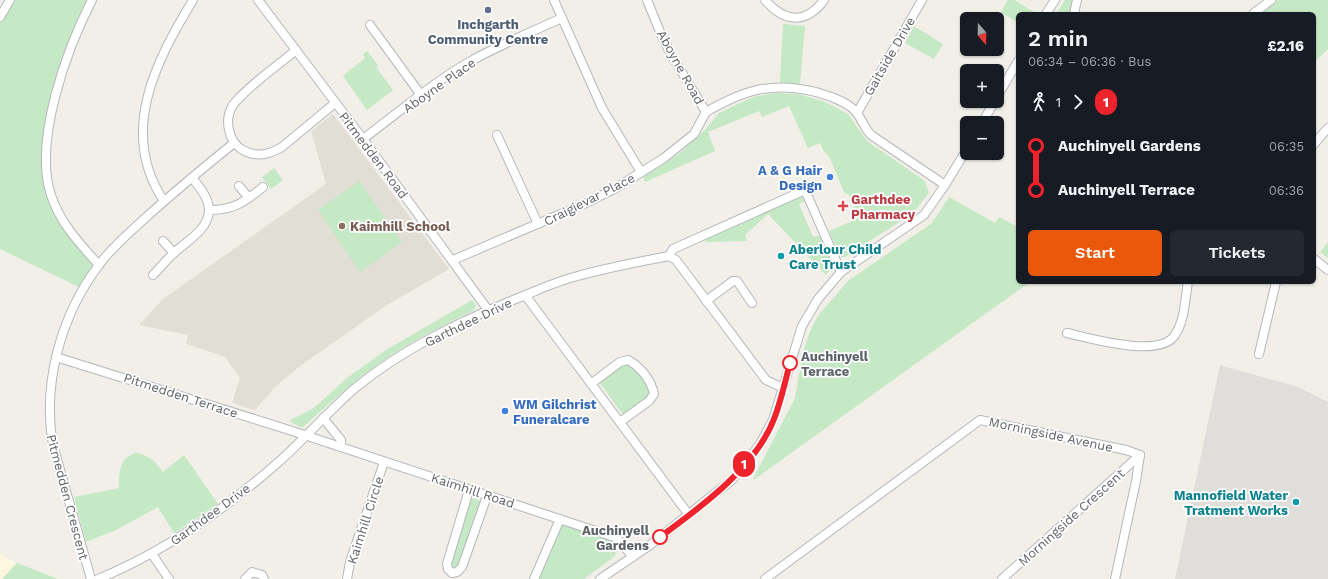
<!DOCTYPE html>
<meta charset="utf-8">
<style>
:root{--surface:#171b24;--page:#242831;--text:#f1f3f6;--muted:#9ea1a6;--accent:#ea580c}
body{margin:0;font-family:"Work Sans",sans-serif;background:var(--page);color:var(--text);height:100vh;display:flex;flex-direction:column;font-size:15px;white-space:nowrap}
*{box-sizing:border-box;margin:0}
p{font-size:13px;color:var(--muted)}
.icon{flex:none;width:22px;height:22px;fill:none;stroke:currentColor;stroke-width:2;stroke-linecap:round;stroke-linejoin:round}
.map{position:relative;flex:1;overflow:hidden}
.side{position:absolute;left:1016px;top:12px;width:300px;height:272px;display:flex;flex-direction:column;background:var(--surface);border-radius:6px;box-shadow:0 1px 3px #0004}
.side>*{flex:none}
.badge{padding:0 8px;border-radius:13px;font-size:14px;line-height:26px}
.needle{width:26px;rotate:160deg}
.tools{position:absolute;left:960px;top:12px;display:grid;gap:8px}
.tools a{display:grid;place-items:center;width:44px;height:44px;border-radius:6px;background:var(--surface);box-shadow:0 1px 3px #0004;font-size:20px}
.map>.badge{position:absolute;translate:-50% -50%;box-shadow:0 0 0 2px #fff}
.legs{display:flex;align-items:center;gap:6px;height:44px;padding:0 12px;font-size:13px}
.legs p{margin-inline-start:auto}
.summary{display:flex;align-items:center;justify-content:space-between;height:68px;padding:0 12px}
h1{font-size:22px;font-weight:600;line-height:30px}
.cta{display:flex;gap:8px;margin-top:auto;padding:8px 12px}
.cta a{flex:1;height:46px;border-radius:6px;background:var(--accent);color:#fff;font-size:16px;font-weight:600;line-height:46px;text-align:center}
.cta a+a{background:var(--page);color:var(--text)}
ul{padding:0 12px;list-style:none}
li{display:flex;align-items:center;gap:14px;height:44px;font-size:15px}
li i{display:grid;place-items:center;width:6px;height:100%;margin:0 5px;background:currentColor}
li i::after{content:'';width:10px;height:10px;margin:-5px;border:3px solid;border-radius:50%;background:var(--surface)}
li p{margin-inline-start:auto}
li:first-child i{background:linear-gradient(#0000 50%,currentColor 0)}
li:last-child i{background:linear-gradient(currentColor 50%,#0000 0)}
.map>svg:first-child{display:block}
</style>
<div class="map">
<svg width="1328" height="579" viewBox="0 0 1328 579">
<rect width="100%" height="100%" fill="#f1efe8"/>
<!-- commercial -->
<polygon fill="#fef7e0" points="0,555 17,563 2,579 0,579"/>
<!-- industrial -->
<polygon fill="#e0deda" points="1220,365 1298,387 1328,402 1328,579 1175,579"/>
<!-- education -->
<polygon fill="#e1ded6" points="333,114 449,269 387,305 300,366 275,387 255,410 232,403 240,378 225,357 186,344 188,335 139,325 163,299 326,184 311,131"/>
<!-- green -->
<g fill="#c5e8c5">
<polygon points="10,0 92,0 60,78 46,157 56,209 99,265 83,289 0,249 0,17"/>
<polygon points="1008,0 1014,0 1036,13 1018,14 1018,23 1001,12"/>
<polygon points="1065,0 1073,0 1070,14 1056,14"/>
<polygon points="1277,0 1328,0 1328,49 1314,62 1314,14 1260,14"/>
<polygon points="783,24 805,26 800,84 780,82"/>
<polygon points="914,26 943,44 934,59 905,43"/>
<polygon points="367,51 378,65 376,67 393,90 367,110 343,76 365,58 363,54"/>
<polygon points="776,93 798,94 825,102 848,114 867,141 925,181 929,193 913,213 845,257 841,257 829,231 859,218 849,195 844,192 829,156 824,152 820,143 808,148 789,106 762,117 759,111 708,132 715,151 645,182 643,177 679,154 705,130 719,113 753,97"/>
<polygon points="274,168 283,180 271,189 262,177"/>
<polygon points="359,181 402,242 360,272 318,210"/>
<polygon points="795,197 801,197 806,201 799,204 813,237 818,236 822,238 834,265 826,275 768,214 745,235 747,241 705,242 708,237"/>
<polygon points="949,197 995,223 999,217 1018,227 1018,282 1030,282 752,481 795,398 802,356 808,336 817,317 848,281 932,223"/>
<polygon points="1328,242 1328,258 1320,252"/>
<path d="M 472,300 L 476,305 L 474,310 C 446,324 417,338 390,356 C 358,377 331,402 302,428 L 289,421 L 314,408 L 347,378 L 386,350 Z"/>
<path d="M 626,364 C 634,365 637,370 642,377 C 659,398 641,403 624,416 L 599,382 L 620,366 Z"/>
<path d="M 136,453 C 149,455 156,462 163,472 L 184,455 L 218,504 L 174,533 L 158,507 L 116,530 L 86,542 L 74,497 L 119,488 C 119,472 119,458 136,453 Z"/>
<polygon points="470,497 481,501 463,558 456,568 452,567 452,555"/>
<polygon points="563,524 613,540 617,545 615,556 584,579 537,579"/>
<polygon points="17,563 58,579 60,579 2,579"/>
</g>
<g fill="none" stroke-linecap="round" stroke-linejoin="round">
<!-- minor casing -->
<g stroke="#b5b8bc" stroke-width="10">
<g id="minor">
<path d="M 92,0 C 67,49 33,141 51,195 C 60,223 80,244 99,265"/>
<polyline points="258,0 363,139 488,310"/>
<polyline points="554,0 602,108 641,172"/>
<polyline points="647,0 663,39 672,56 706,112"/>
<path d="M 765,0 C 784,22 806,25 824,0"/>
<polyline points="1046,14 1055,0"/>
<polyline points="1074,14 1077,0"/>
<polyline points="1253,14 1271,0"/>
<polyline points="0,17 10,0"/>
<polyline points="370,25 421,95"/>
<path d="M 296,50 C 280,64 244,89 233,105 C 224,119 228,140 241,149 C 256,158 268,155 282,147 L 335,103"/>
<polyline points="997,97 1018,61"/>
<path d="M 706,112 C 744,90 772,81 816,92 C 829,96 842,100 852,108 C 861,115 863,127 871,135 L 945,185"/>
<polyline points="857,113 922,0"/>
<polyline points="982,123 995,101"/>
<polyline points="497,135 538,224"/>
<path d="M 363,139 C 398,113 431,84 469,62 C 499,45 531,32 562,18"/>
<polyline points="1314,144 1328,128"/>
<polyline points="239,186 249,198"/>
<path d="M 164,201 C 118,133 156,61 193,0"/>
<path d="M 209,210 C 235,210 244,202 263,187"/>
<polyline points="163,241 174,253"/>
<polyline points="669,256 673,249 805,190 841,272"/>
<polyline points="669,256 676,260 766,380 783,388"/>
<polyline points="1314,259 1328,270"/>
<polyline points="453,260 584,204 616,188 664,158 694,134 706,112"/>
<path d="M 153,275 C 160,268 167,259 175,252 C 187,241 209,229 209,210 C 209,198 199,186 192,178"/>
<polyline points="525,295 689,515"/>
<polyline points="706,301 733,281 737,281 752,303"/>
<path d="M 1067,333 C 1089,338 1160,359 1175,335 C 1185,320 1185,299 1188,282"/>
<polyline points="1259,354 1276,282"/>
<polyline points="56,357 286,429 617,538 633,557"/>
<path d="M 592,383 L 620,362 L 628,360 C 641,367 651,380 654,394 L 649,401 L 620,422"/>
<polyline points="323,418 341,440 341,447"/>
<polyline points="469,490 447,564 448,569 452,573 457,572 462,567 487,496"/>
<polyline points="152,554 169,579"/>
<path d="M 91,579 L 53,445 C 42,384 61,315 99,265 C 111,248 128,234 143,220 C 173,193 203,168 234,143"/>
<path d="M 98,579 C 166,551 227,508 282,459 C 307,436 329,411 354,389 C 402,349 461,321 518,298 C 536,291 555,282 574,277 C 605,268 637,262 669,256"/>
<polyline points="245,579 252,572 262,575 264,579"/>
<polyline points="347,579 350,562 384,462"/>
<polyline points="534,579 560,519"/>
<polyline points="600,579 650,545 732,480 760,444 773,420 802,326 818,299 841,272 924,215 945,185 967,149"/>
<polyline points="765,579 980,420 1126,450 1140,455 1136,481 1115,579"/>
<polyline points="1002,579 1140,455"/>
</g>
</g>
<!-- minor -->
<use href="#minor" stroke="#fff" stroke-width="8"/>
</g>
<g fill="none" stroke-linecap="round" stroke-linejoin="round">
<!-- line-1 casing -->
<g stroke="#fff" stroke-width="9">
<path id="line-1" d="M 660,537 C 701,507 755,468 774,419 C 781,401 785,382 790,363"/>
</g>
<!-- line-1 -->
<use href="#line-1" stroke="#ee232c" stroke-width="6"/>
</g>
<!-- markers -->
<circle fill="#5c6f8a" stroke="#fff" stroke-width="1.5" cx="488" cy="10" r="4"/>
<g fill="#3f7fe0" stroke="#fff" stroke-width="1.5">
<circle cx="830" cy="177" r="4"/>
<circle cx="505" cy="411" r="4"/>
</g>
<path fill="#e0444e" stroke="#fff" stroke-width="1.5" d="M841 200h4v4h4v4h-4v4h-4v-4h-4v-4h4z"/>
<circle fill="#8d6e63" stroke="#fff" stroke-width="1.5" cx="342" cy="226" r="4"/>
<g fill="#0f9aa8" stroke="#fff" stroke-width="1.5">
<circle cx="781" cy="256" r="4"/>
<circle cx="1296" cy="502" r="4"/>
</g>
<g fill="#fff" stroke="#ee232c" stroke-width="2">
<circle cx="790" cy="363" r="7"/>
<circle cx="660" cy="537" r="7"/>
</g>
<g text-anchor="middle" stroke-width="3.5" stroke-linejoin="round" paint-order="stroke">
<!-- service labels -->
<g font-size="13" font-weight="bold" fill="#4e5e75" stroke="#fff">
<text x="488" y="29">Inchgarth<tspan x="488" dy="15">Community Centre</tspan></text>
</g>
<!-- street labels -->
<g font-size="13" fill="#5f6368" stroke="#fff">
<text transform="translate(889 56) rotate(-60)" y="5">Gaitside Drive</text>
<text transform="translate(681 67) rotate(61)" y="5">Aboyne Road</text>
<text transform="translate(439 85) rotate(-35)" y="5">Aboyne Place</text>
<text transform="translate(374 155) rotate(53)" y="5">Pitmedden Road</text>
<text transform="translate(589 199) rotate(-27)" y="5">Craigievar Place</text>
<text transform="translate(468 322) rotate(-26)" y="5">Garthdee Drive</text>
<text transform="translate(181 395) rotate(18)" y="5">Pitmedden Terrace</text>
<text transform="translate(1051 434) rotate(12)" y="5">Morningside Avenue</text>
<text transform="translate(473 490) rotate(18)" y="5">Kaimhill Road</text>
<text transform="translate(68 497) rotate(75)" y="5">Pitmedden Crescent</text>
<text transform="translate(210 514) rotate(-36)" y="5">Garthdee Drive</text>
<text transform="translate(1071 517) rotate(-42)" y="5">Morningside Crescent</text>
<text transform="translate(365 520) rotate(-72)" y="5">Kaimhill Circle</text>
</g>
<!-- shop labels -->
<g font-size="13" font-weight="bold" fill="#366cbe" stroke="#fff" text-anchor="end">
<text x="822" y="175">A &amp; G Hair<tspan x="822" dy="15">Design</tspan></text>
<text x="513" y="409" text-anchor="start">WM Gilchrist<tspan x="513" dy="15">Funeralcare</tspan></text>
</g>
<!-- health labels -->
<g font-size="13" font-weight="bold" fill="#be3a42" stroke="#fff" text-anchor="start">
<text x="851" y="204">Garthdee<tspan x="851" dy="15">Pharmacy</tspan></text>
</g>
<!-- education labels -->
<g font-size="13" font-weight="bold" fill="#785e54" stroke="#fff" text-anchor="start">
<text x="350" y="231">Kaimhill School</text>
</g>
<!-- culture labels -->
<g font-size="13" font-weight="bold" fill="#0d838f" stroke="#fff" text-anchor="start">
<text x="789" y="254">Aberlour Child<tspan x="789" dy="15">Care Trust</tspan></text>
<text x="1288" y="500" text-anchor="end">Mannofield Water<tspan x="1288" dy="15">Tratment Works</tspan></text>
</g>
<!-- stop labels -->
<g font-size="13" font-weight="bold" fill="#5f6368" stroke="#fff" text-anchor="start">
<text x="801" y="361">Auchinyell<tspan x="801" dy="15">Terrace</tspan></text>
<text x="649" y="535" text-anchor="end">Auchinyell<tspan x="649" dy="15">Gardens</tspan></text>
</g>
</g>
</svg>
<div class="tools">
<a><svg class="needle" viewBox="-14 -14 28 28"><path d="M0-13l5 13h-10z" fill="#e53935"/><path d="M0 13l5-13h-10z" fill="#9ea1a6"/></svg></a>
<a>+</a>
<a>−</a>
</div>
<b class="badge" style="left:744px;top:464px;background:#ee232c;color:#fff">1</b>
<section class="side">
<div class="summary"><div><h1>2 min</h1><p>06:34 – 06:36 · Bus</p></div><b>£2.16</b></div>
<div class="legs"><svg class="icon" aria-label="walk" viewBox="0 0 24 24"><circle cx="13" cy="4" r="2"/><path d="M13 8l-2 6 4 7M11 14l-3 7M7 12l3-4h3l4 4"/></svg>1<svg class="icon" aria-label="forward" viewBox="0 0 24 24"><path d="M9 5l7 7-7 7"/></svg><b class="badge" style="background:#ee232c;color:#fff">1</b></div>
<ul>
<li><i style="color:#ee232c"></i><b>Auchinyell Gardens</b><p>06:35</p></li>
<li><i style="color:#ee232c"></i><b>Auchinyell Terrace</b><p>06:36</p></li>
</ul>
<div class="cta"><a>Start</a><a>Tickets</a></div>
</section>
</div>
